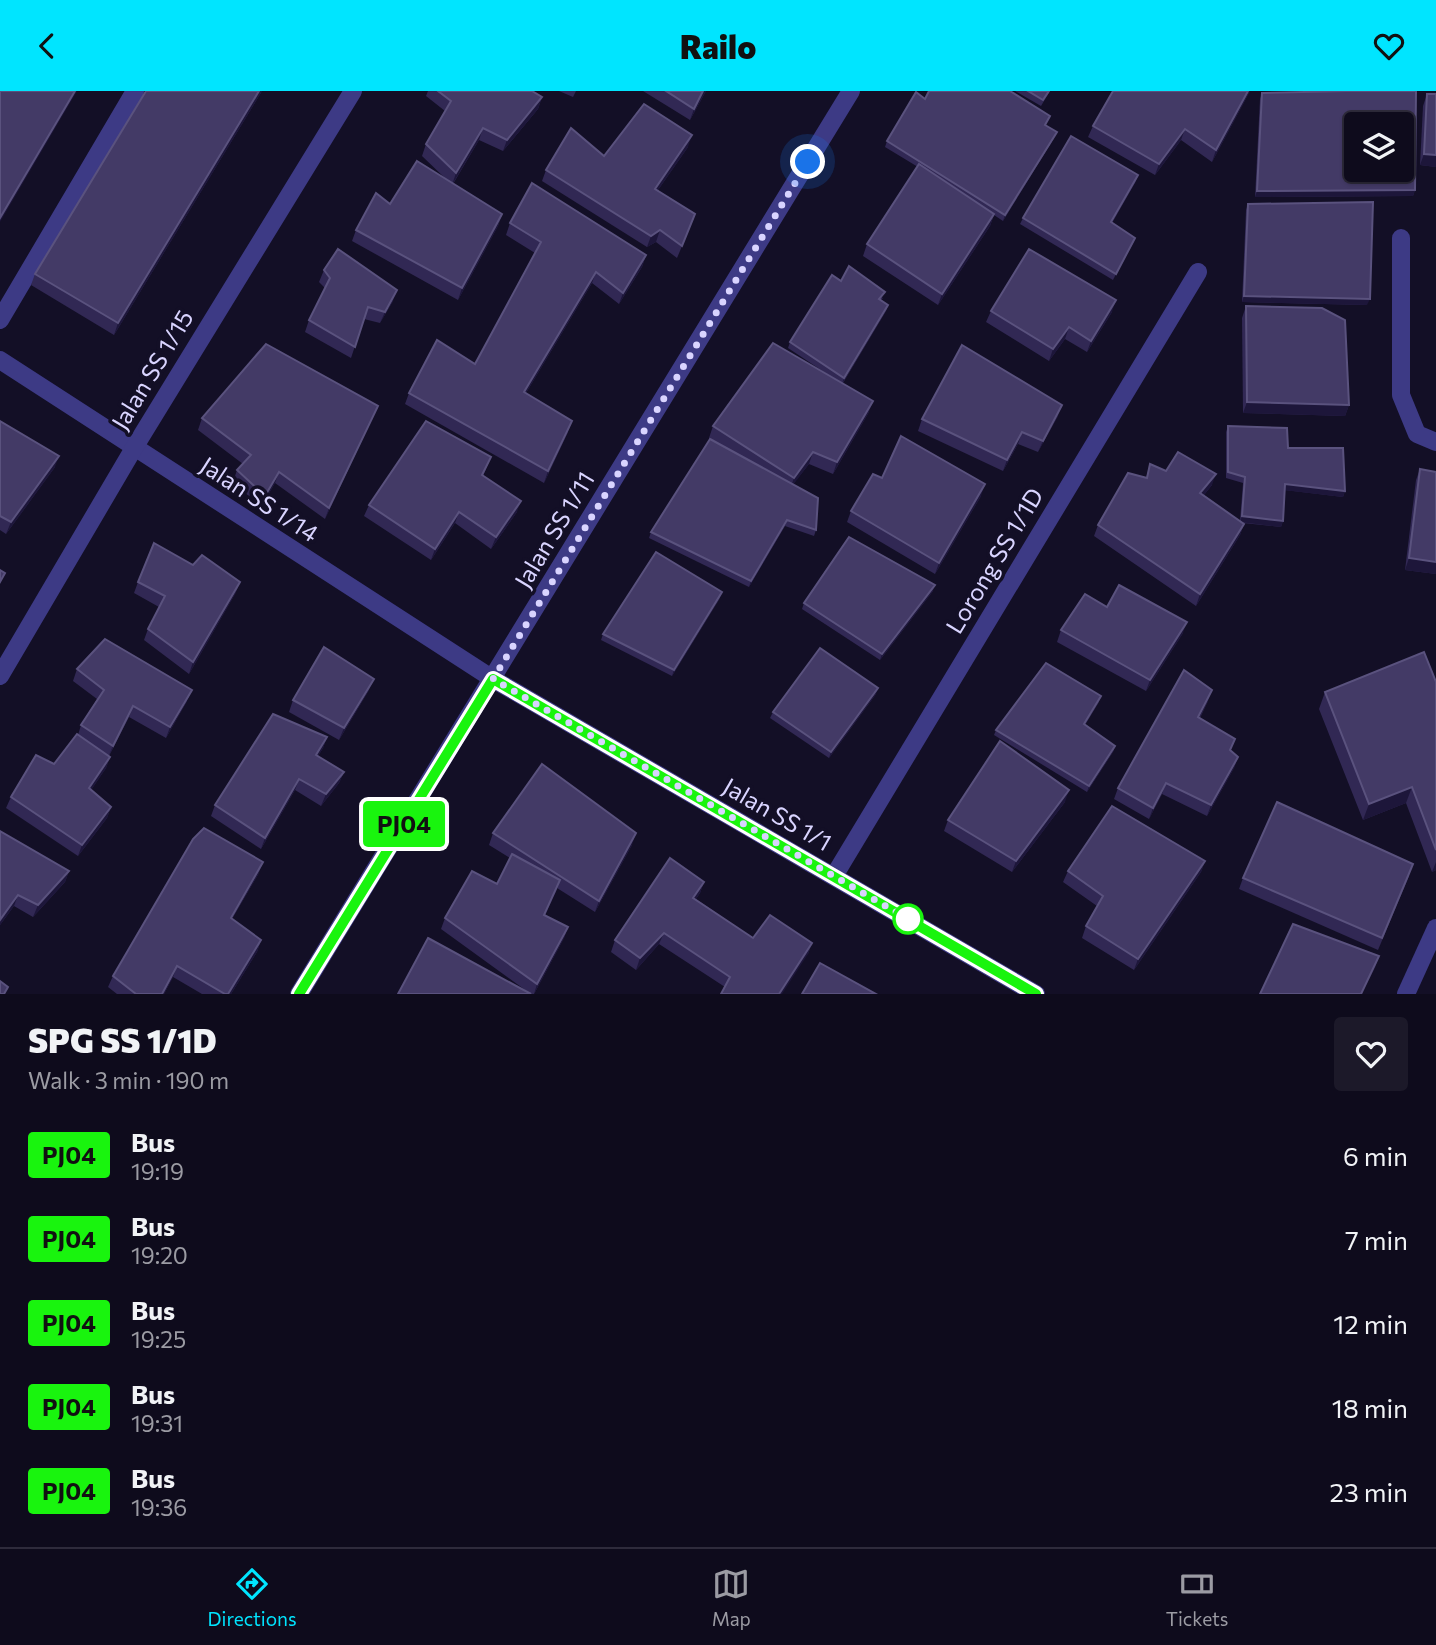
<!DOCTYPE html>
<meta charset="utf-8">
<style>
:root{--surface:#0e0b1c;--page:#1c1929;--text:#f1f3f6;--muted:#9b9ba3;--line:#2e2b3b;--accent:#00e5ff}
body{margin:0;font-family:Commissioner,sans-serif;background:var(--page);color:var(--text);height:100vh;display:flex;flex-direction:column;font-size:26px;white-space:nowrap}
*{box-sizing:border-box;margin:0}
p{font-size:23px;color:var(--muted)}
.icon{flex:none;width:38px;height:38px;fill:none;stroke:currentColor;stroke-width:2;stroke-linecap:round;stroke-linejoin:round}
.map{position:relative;height:903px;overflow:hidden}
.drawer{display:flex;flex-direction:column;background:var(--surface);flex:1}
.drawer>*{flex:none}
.badge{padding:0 14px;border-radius:5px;font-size:24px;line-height:46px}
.tools{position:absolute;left:1344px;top:21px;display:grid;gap:14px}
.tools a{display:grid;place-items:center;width:70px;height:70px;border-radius:7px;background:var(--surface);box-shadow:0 2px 5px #0004,0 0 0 2px var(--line);font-size:35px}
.you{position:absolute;width:35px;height:35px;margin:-18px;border:5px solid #fff;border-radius:50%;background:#1a73e8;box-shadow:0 0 0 10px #1a73e833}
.map>.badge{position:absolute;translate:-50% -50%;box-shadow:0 0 0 4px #fff}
.round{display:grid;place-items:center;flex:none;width:74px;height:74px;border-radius:7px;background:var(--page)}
.summary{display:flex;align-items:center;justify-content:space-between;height:119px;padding:0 28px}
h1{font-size:33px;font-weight:800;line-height:52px}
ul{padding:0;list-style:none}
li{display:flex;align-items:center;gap:21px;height:84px;padding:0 28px}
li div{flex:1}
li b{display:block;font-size:26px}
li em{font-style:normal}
li .badge{min-width:77px;font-weight:700;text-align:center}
header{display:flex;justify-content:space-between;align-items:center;height:91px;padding:0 28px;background:var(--accent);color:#111;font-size:32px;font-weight:800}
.tabs{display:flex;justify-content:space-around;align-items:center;height:98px;border-top:2px solid var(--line);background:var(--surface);font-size:19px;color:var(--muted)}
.tabs a{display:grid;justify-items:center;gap:4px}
.tabs .active{color:var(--accent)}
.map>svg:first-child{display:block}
</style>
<header><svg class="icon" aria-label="back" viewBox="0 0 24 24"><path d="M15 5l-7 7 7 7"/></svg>Railo<svg class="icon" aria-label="heart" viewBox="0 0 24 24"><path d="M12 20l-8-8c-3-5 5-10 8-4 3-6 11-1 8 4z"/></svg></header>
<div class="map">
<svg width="1436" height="903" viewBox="0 0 1436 903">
<rect width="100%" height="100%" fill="#130f26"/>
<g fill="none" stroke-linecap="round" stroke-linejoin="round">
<!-- service -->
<polyline stroke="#3d3a85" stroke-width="18" points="0,229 135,0"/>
<!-- minor -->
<g stroke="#3d3a85" stroke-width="18">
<polyline points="1401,147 1401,304 1417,343 1436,351"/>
<polyline points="0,269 493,588"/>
<polyline points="0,585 134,357 353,0"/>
<polyline points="834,785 1198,181"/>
<polyline points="1406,903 1436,837"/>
</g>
<!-- tertiary -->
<g stroke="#3d3a85" stroke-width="18">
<polyline points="493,588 1036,903"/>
<polyline points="299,903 851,0"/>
</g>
</g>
<!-- wall -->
<g fill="#312854">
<polygon points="262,0 114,244 31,194 35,183"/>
<polygon points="428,0 532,0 542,6 538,18 503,60 479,49 453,93 502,123 498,135 458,209 352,150 356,139 390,113 448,90 422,65 426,53 445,20 426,5"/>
<polygon points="559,0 576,0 573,6"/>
<polygon points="643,0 706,0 690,29"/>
<polygon points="1015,0 1050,0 1041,15"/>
<polygon points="1250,0 1212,71 1181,49 1155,84 1088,46 1093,35"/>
<polygon points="1262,2 1415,99 1413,105 1255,106 1260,8"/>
<polygon points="1427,3 1436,76 1420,74 1423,15"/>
<polygon points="925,8 1046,34 1054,47 1003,130 994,124 990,135 938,214 863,165 867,153 918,76 885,56 887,50"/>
<polygon points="688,56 658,99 691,134 677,167 656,151 647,156 542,90 546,79 604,65"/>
<polygon points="1136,90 1112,132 1135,147 1113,189 1020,133 1023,127"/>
<polygon points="1248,113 1367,214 1242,211 1246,119"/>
<polygon points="510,132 646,164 642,176 619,213 592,192 526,302 568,341 544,392 405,313 409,302 475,273 535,162 506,144"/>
<polygon points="324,179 393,210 380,232 364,228 351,267 305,241 309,229 325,197 319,191"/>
<polygon points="841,190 883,207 881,209 888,214 886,220 843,292 869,321 833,383 809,373 793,393 816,439 814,445 785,435 749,496 649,447 651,441 721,354 709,347 713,335 830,285 788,257 790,251"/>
<polygon points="1246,215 1349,314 1345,325 1243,322 1242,227"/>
<polygon points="991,220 1112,221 1087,261 1065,248 1049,270 986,231"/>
<polygon points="1058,325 1038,361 1018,353 1003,380 918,340 922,328"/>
<polygon points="373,326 325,428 275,392 261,416 233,391 237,379 243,373 198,339 202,327"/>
<polygon points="0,330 55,376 6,443 0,439"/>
<polygon points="1228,335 1288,357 1345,400 1343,406 1285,399 1283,430 1281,436 1243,432 1244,433 1240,444 1196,515 1094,445 1098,434 1146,387 1150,373 1166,380 1212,394 1204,404 1240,430 1243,392 1226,387 1226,341"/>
<polygon points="491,366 483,385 517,421 491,458 455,432 431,469 364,425 369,414"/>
<polygon points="1420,378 1436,381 1436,483 1405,479 1416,389"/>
<polygon points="882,387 981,405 935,483 847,431 851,420"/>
<polygon points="193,474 240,491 235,503 189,583 144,549 148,538 159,516 134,502 138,491"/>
<polygon points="933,500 880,569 802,518 804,512"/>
<polygon points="720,507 672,585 601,549 603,543"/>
<polygon points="1107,516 1183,542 1146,600 1057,551 1061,539"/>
<polygon points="77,578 187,610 166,647 129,626 109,665 110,666 106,677 91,699 111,716 107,727 78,765 6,717 11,706 54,673 78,644 81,634 97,608 73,590"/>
<polygon points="1436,591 1436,779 1432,781 1406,712 1363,729 1319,618 1325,601"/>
<polygon points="369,599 339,649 289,621 293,609"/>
<polygon points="876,603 829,667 770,627 773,621"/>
<polygon points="1208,610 1200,627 1231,660 1238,666 1234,677 1207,725 1162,703 1149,728 1114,708 1118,697"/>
<polygon points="1099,611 1085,634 1115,655 1113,661 1087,701 994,644 996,639"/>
<polygon points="327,646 323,657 318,665 344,681 339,692 321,715 295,699 261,758 211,725 215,714"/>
<polygon points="1065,711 1012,781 944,740 948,729"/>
<polygon points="0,740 69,780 65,791 33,826 14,815 0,834"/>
<polygon points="493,742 632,754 595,821 557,797 545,824 568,836 564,847 534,903 398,903 528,901 441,838 445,827 497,793 510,767 489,754"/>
<polygon points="1205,770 1201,781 1134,879 1082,847 1086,835 1097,815 1063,791 1068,780"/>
<polygon points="259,782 232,828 261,849 257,861 231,903 202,903 173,886 164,903 117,903 108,896 113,885"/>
<polygon points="1409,785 1378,859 1239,798 1243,787"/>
<polygon points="704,791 700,802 696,808 753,847 812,852 808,863 725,896 659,853 636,879 611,861 615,849"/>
</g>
<!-- shaded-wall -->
<g fill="#1d163a">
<polygon points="75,0 77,0 0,131 0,127"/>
<polygon points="259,0 262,0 114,244 118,232"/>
<polygon points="703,0 706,0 690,29 694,18"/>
<polygon points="1248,0 1250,0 1212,71 1216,59"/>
<polygon points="542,6 538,18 503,60 507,49"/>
<polygon points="483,37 479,49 452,94 456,82"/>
<polygon points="1185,38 1181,49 1155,84 1159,73"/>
<polygon points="1057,41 1054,47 1003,130 1005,124"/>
<polygon points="692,44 688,56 651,109 655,98"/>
<polygon points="1424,63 1436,64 1436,76 1420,74"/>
<polygon points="1138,84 1136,90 1109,137 1111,131"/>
<polygon points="1415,99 1413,105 1255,106 1257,100"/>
<polygon points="502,123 498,135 458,209 462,197"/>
<polygon points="994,123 990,135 938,214 942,203"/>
<polygon points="660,139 656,151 647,156 651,145"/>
<polygon points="1135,147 1133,153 1113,189 1116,183"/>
<polygon points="646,164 642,176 619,213 623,202"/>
<polygon points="596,181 592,192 520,312 524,301"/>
<polygon points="397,199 393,210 380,232 385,221"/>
<polygon points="1244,205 1370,208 1367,214 1242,211"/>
<polygon points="1116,209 1112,221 1087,261 1091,250"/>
<polygon points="888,214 886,220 842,293 844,287"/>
<polygon points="1069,236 1065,248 1049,270 1053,258"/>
<polygon points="873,310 869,321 833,383 837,371"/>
<polygon points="1247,311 1349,314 1345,325 1243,322"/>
<polygon points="1062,314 1058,325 1038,361 1043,350"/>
<polygon points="378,315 373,326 325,428 329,417"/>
<polygon points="572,330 568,341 544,392 548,380"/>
<polygon points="1022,341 1018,353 1003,380 1007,369"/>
<polygon points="813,361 809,373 790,398 794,387"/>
<polygon points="59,365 55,376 6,443 11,431"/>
<polygon points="279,381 275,392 261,416 265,405"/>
<polygon points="1216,383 1212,394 1196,414 1200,402"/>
<polygon points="985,393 981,405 935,483 939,472"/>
<polygon points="1285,393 1345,400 1343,406 1283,399"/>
<polygon points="521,410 517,421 491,458 496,446"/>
<polygon points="459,421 455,432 431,469 435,458"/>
<polygon points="1242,425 1283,430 1281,436 1240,431"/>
<polygon points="787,429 785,435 749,496 751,490"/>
<polygon points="1244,433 1240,444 1196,515 1200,503"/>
<polygon points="1409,467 1436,471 1436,483 1405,479"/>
<polygon points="240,491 235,503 189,583 193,571"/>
<polygon points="935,494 933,500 880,569 882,563"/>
<polygon points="722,501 720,507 672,585 674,579"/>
<polygon points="1187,531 1183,542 1146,600 1150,589"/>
<polygon points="374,588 369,599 339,649 344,637"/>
<polygon points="878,597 876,603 829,667 831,661"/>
<polygon points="192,599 187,610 166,647 170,636"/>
<polygon points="1212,599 1208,610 1194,637 1198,626"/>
<polygon points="1101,605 1099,611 1081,639 1084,633"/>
<polygon points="133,615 129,626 108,666 113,655"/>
<polygon points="327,646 323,657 312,675 316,664"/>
<polygon points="1115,655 1113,661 1087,701 1089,695"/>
<polygon points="110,666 106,677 85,708 89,697"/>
<polygon points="1238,666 1234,677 1207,725 1211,714"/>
<polygon points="344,681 339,692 321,715 326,703"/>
<polygon points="299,688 295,699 261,758 265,747"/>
<polygon points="1166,692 1162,703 1149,728 1153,717"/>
<polygon points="1412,696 1406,712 1363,729 1369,713"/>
<polygon points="1069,699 1065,711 1012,781 1016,770"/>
<polygon points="111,716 107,727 78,765 82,754"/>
<polygon points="636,742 632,754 595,821 599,810"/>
<polygon points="1205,770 1201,781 1134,879 1138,868"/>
<polygon points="263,771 259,782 226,838 231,827"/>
<polygon points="1436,771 1436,779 1432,781"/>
<polygon points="69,780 65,791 33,826 38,814"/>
<polygon points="560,789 556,801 540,835 544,824"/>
<polygon points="704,791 700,802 689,818 693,807"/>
<polygon points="18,804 14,815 0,834 0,829"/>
<polygon points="568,836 564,847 534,903 537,893"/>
<polygon points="664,842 659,853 636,879 640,867"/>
<polygon points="261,849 257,861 231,903 228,903"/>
<polygon points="812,852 808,863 782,903 779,903"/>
<polygon points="1379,865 1375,877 1362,903 1361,903"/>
<polygon points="177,875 173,886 164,903 162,903"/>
</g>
<!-- building -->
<g fill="#433a66" stroke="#5a527e" stroke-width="2" fill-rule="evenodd">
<polygon points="0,0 75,0 0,127"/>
<polygon points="146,0 259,0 118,232 35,183"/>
<polygon points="438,0 532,0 542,6 507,49 483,37 456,82 426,53 451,10"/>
<polygon points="666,0 703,0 694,18"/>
<polygon points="929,0 1010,0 1050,25 1045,34 1057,41 1005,124 887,50 916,1 925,8"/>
<polygon points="1028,0 1049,0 1043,9"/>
<polygon points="1113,0 1248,0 1216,59 1185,38 1159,73 1093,35"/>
<path d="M 1347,0 L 1416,0 L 1415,99 L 1257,100 L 1262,2 ZM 1356,33 L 1402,33 L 1402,79 L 1356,79 Z"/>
<polygon points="1427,3 1436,3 1436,64 1424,63"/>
<polygon points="644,13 692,44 655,98 695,123 682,155 660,139 651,145 546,79 571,37 604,65"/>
<polygon points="1071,45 1138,84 1111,131 1135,147 1116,183 1023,127"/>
<polygon points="417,70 502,123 462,197 356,139 376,102 390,113"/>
<polygon points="919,73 994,123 942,203 867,153"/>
<polygon points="532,92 646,164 623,202 596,181 524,301 572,330 548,380 409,302 437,249 475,273 541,151 510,132"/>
<polygon points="1373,111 1370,208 1244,205 1248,113"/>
<polygon points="338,158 397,199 385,221 368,216 355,256 309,229 330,187 324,179"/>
<polygon points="1029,158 1116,209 1091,250 1069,236 1053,258 991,220"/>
<polygon points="849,175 885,201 879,208 888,214 844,287 790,251 832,184 841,190"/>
<polygon points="1246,215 1322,217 1345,229 1349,314 1247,311"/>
<polygon points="773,252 873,310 837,371 813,361 794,387 713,335"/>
<polygon points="266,253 378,315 329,417 279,381 265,405 237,379 251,364 202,327"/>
<polygon points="962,254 1062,314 1043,350 1022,341 1007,369 922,328"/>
<polygon points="0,330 59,365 11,431 0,425"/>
<polygon points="426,330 491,366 482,384 521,410 496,446 459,421 435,458 369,414"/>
<polygon points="1228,335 1287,337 1288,357 1343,357 1345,400 1285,393 1283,430 1242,425 1245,386 1228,381"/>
<polygon points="901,345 985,393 939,472 851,420 873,383 882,387"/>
<polygon points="710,348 818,407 816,439 787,429 751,490 651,441"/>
<polygon points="1178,361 1216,383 1200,402 1244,433 1200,503 1098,434 1128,382 1147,387 1150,373 1166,380"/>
<polygon points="1420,378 1436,381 1436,471 1409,467"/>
<polygon points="849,446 935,494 882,563 804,512"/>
<polygon points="154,452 193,474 202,464 240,491 193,571 148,538 165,505 138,491"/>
<polygon points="656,461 722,501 674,579 603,543"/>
<polygon points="0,479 5,482 0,491"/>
<polygon points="1119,494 1187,531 1150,589 1061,539 1085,503 1107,516"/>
<polygon points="105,548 192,599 170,636 133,615 113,655 81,634 104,599 77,578"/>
<polygon points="324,556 374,588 344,637 293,609"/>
<polygon points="820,557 878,597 831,661 773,621"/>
<polygon points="1424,561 1436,591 1436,759 1412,696 1369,713 1325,601"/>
<polygon points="1046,572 1101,605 1084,633 1115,655 1089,695 996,639"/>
<polygon points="1184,579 1212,599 1198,626 1235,648 1230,659 1238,666 1211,714 1166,692 1153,717 1118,697"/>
<polygon points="273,623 327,646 316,664 344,681 326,703 299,688 265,747 215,714"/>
<polygon points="77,643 110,666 89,697 111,716 82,754 11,706 36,664 54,673"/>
<polygon points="1000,650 1069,699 1016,770 948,729"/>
<polygon points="542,673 636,742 599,810 493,742"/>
<polygon points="1277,711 1413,773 1382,847 1243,787"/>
<polygon points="1112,715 1205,770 1138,868 1086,835 1103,805 1068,780"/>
<polygon points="204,737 263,771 231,827 261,849 228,903 225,903 177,875 162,903 136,903 113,885 193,748"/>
<polygon points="0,740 69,780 38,814 18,804 0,829"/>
<polygon points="512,763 560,789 544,824 568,836 537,893 445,827 472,780 497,793"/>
<polygon points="670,767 704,791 693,807 753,847 770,824 812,852 779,903 721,903 730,886 664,842 640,867 615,849"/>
<polygon points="1293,833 1379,865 1361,903 1260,903"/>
<polygon points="428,847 531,903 398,903"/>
<polygon points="820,872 876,903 802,903"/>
<polygon points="0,890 8,896 4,903 0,903"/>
</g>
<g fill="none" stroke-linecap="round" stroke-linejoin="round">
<!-- line casing -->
<g stroke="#fff" stroke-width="16">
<polyline id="line" points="299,903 493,588 1036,903"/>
</g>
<!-- line -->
<use href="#line" stroke="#19f40e" stroke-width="10"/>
<!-- walk -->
<polyline stroke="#d9d4ff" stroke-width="7" stroke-dasharray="0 12.6" points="808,71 493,588 908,828"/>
</g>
<!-- markers -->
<circle fill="#fff" stroke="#19f40e" stroke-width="3.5" cx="908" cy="828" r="14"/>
<g text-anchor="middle" stroke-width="7" stroke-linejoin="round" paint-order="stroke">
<!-- street labels -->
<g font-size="24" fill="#d9d4ff" stroke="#130f26">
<text transform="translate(153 279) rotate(-59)" y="8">Jalan SS 1/15</text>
<text transform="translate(259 409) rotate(33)" y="8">Jalan SS 1/14</text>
<text transform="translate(555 439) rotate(-59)" y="8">Jalan SS 1/11</text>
<text transform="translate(995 470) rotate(-59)" y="8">Lorong SS 1/1D</text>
<text transform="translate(777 724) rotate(30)" y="8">Jalan SS 1/1</text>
</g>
</g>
</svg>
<div class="tools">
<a><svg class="icon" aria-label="layers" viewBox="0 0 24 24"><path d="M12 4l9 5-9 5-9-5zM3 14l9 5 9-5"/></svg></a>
</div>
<div class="you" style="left:808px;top:71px"></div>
<b class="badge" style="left:404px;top:733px;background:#19f40e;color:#111">PJ04</b>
</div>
<section class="drawer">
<div class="summary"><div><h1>SPG SS 1/1D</h1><p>Walk · 3 min · 190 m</p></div><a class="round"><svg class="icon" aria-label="heart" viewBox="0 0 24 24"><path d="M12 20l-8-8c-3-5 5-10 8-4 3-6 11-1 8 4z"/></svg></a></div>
<ul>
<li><span class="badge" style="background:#19f40e;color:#111">PJ04</span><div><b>Bus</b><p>19:19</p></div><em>6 min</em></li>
<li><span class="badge" style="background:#19f40e;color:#111">PJ04</span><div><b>Bus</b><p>19:20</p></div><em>7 min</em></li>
<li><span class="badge" style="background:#19f40e;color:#111">PJ04</span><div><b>Bus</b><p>19:25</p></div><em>12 min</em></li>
<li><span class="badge" style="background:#19f40e;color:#111">PJ04</span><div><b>Bus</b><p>19:31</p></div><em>18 min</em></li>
<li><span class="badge" style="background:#19f40e;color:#111">PJ04</span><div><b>Bus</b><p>19:36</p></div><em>23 min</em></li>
</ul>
</section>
<nav class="tabs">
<a class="active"><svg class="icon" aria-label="directions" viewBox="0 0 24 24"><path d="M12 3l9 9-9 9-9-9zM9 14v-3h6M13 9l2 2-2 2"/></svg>Directions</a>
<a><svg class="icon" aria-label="map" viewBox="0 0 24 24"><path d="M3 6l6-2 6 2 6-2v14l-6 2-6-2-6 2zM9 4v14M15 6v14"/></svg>Map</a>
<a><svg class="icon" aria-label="tickets" viewBox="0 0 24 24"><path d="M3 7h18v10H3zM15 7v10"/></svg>Tickets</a>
</nav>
